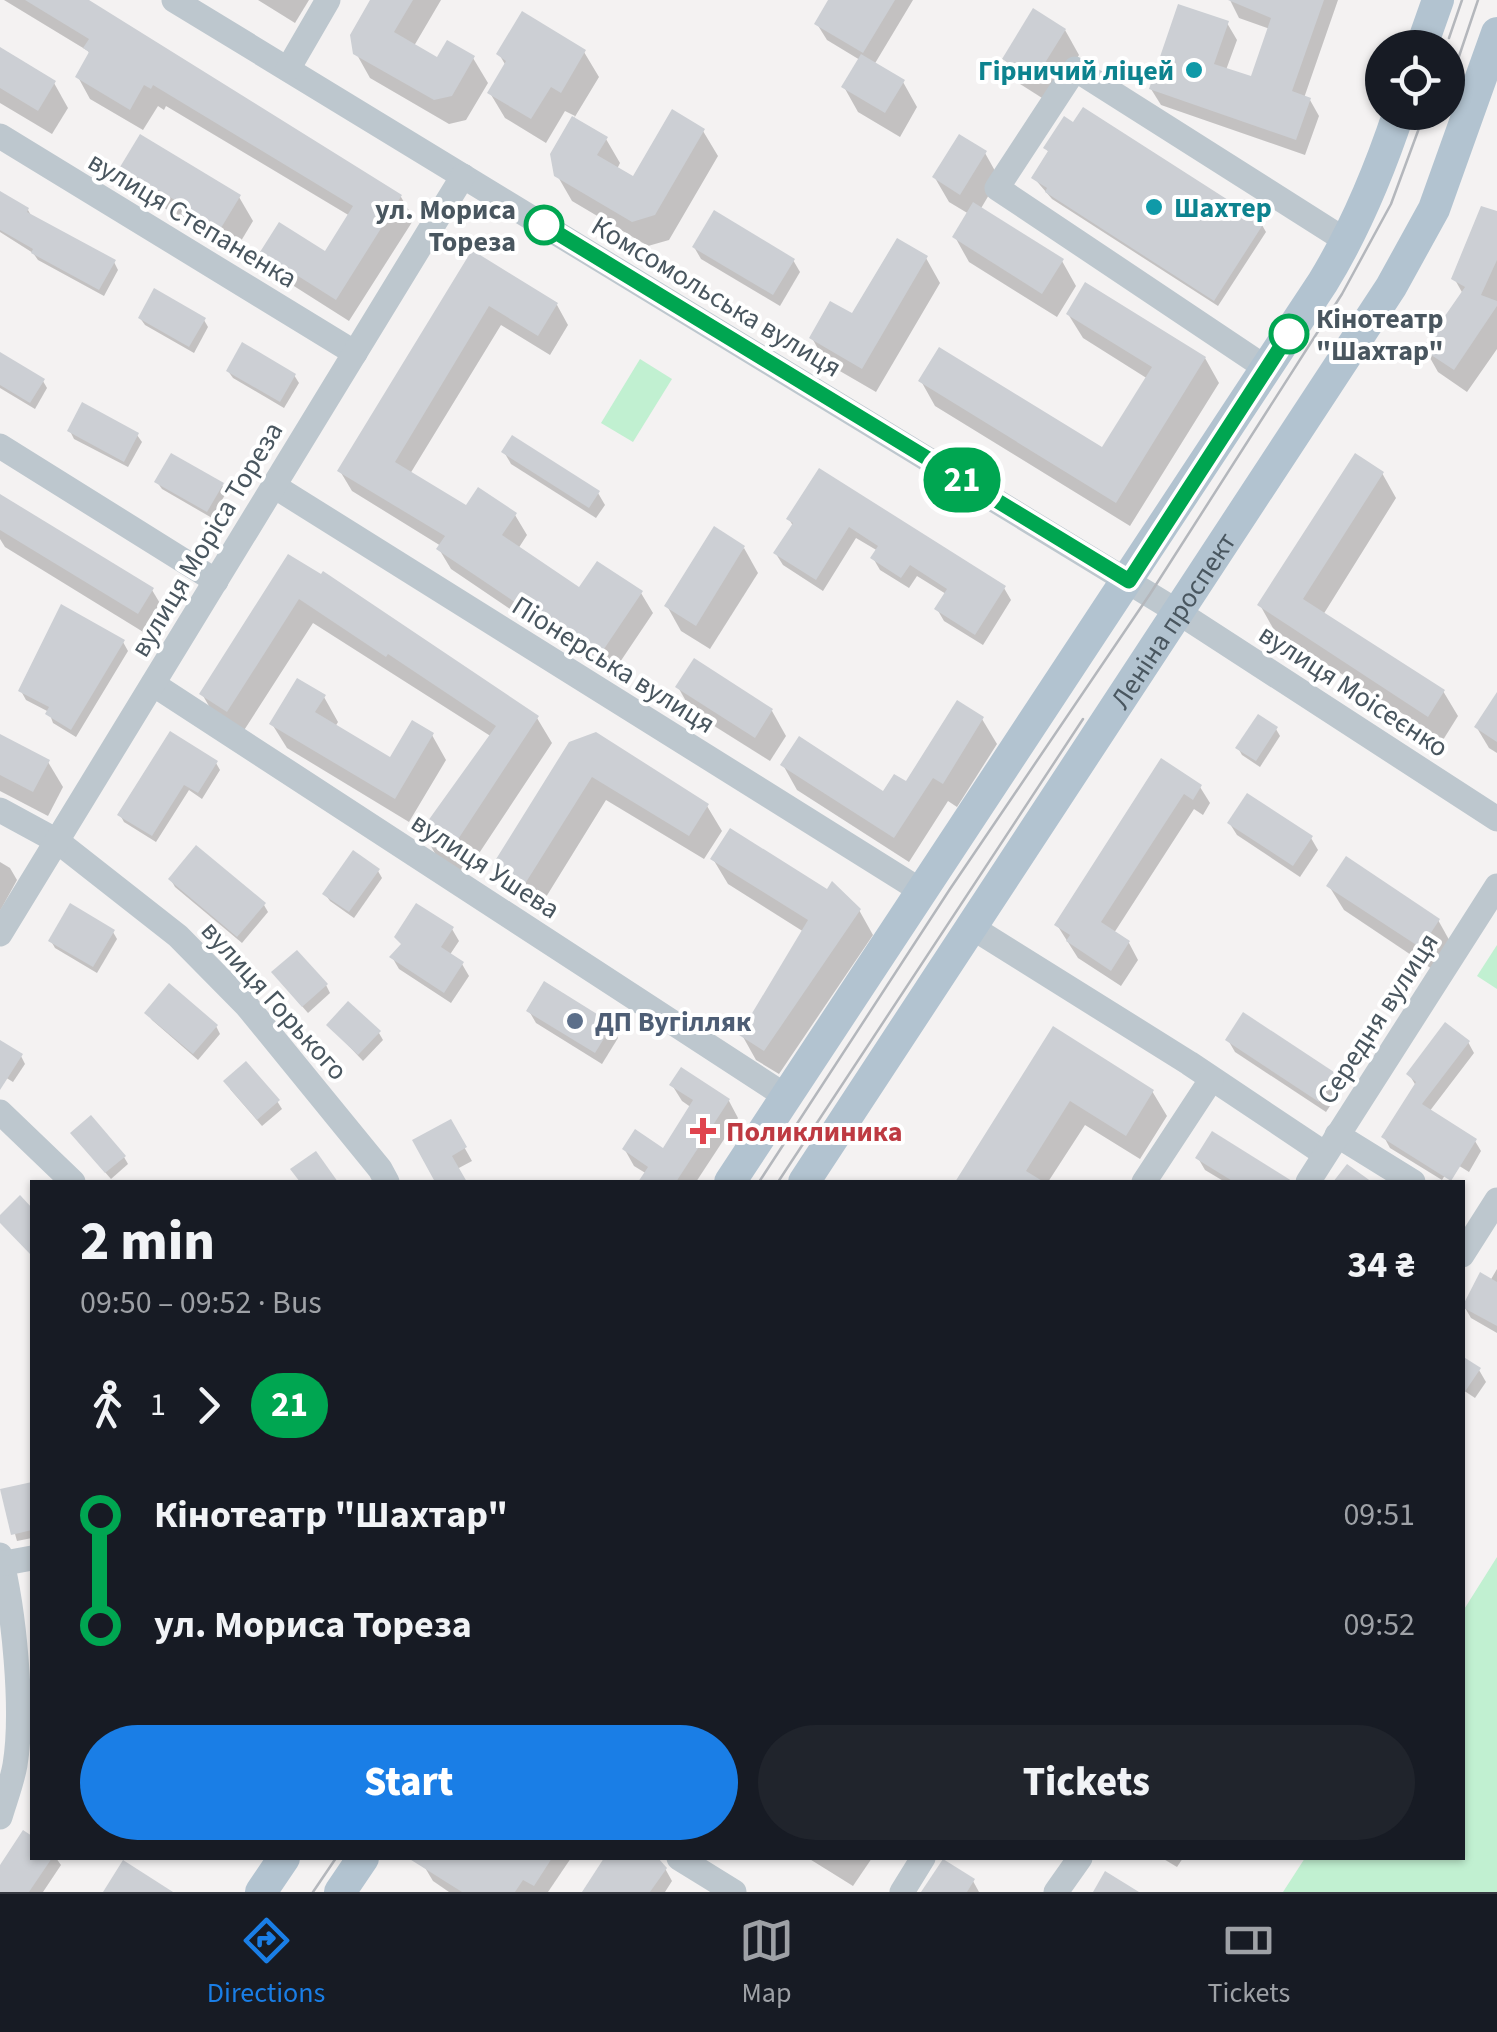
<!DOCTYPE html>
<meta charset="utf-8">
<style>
:root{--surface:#171b24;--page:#20242c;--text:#f1f3f6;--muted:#9ea1a6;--line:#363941;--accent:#1a7ee6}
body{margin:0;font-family:"Source Sans 3",sans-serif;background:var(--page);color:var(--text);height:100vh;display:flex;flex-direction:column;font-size:38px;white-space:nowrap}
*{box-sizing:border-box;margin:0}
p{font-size:32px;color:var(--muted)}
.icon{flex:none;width:55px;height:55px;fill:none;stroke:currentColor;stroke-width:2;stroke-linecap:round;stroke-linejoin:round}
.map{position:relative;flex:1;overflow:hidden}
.sheet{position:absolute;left:30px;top:1180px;width:1435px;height:680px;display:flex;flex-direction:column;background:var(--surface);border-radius:0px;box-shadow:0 2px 8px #0004}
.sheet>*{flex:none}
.badge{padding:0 20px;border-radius:32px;font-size:35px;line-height:65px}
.buttons{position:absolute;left:1365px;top:30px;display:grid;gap:20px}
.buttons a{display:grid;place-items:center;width:100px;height:100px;border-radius:50%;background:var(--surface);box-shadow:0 2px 8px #0004;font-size:50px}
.map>.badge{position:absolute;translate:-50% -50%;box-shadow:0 0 0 5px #fff}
.legs{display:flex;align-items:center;gap:15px;height:110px;padding:0 50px;font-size:32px}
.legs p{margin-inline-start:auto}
.headline{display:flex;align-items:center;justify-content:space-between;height:170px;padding:0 50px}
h1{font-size:55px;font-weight:800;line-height:75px}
.button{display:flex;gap:20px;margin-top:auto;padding:20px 50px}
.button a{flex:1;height:115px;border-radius:60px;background:var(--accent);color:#fff;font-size:40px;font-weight:800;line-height:115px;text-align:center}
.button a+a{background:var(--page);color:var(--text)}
ul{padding:0 50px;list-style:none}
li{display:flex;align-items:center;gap:35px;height:110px;font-size:38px}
li i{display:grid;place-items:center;width:15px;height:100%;margin:0 12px;background:currentColor}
li i::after{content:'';width:25px;height:25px;margin:-12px;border:8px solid;border-radius:50%;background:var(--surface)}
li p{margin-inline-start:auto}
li:first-child i{background:linear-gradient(#0000 50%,currentColor 0)}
li:last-child i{background:linear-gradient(currentColor 50%,#0000 0)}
.menu{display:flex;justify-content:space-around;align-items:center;height:140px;border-top:2px solid var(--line);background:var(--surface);font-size:28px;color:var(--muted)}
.menu a{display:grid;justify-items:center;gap:5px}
.menu .selected{color:var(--accent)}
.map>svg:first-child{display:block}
</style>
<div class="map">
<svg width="1497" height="1892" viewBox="0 0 1497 1892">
<rect width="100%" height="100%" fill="#f4f2f2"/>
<!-- green -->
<g fill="#c1f0d1">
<polygon points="640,359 672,379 633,442 601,423"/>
<polygon points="1497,945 1497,989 1477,976"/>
<polygon points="1497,1557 1497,1892 1283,1892 1305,1858 1462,1858 1463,1611"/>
</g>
<!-- shadow -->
<g fill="#0003">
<polygon points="4,0 83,0 401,197 414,219 349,321 275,274 262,252 326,254 350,216 166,106 164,110 158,106 143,130 90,99 78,77 90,55 88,51"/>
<polygon points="258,0 309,0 295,23"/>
<polygon points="373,0 441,0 414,46 438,60 473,58 488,83 466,120 449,124 370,78 356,53"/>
<polygon points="831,0 913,0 874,65 903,82 917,107 900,137 858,112 844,87 860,60 827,40 817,24"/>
<polygon points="1230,0 1338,0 1304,98 1310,100 1319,116 1305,155 1161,105 1151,89 1227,23 1237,40 1226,70 1253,80 1270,29 1239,18"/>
<polygon points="1065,30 1079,55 1050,103 1020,84 1005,59"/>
<polygon points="0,50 54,83 68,108 52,134 0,103"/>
<polygon points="584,52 599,77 573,120 606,139 620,163 617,169 634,179 703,131 718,156 669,240 648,246 572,201 557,175 553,154 575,116 565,111 546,143 505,118 490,93 506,66 499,54"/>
<polygon points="1046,148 1262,225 1266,232 1218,306 1052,199 1034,178 1050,154"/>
<polygon points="985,153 999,178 980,210 1062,261 1076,286 1057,317 969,262 955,237 969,214 949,202 935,178"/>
<polygon points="123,167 239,197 253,221 235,251 138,192"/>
<polygon points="0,193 28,210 32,217 114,262 118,270 104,296 38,260 33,253 0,232"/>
<polygon points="1497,213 1497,349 1467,392 1438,372 1425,349 1463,294 1454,278"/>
<polygon points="694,247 793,260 800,272 780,306 701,259"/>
<polygon points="472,253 557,305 568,325 550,355 501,325 410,474 466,509 515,515 527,535 518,549 580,591 641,593 653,613 610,677 451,569 439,549 441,546 352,491 340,471"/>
<polygon points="926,258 940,283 876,392 826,363 812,338 853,317"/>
<polygon points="1068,314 1205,358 1219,383 1130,526 935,406 921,381 1102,451 1148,379 1083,338"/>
<polygon points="140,318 204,320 208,327 194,353 145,325"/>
<polygon points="0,355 43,381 47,388 35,409 0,388"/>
<polygon points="228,371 294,375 299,383 284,408 233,378"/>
<polygon points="70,431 137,435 142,442 128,467 74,439"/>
<polygon points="504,452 598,493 605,505 596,518 511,464"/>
<polygon points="820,471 1004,588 1011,600 983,645 944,621 937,609 946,594 917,576 909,588 880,570 873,558 878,551 856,538 823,591 783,565 776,554 793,526 789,519"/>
<polygon points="1382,473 1396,498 1323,615 1443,691 1458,716 1443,740 1274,630 1260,605"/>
<polygon points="157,482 222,485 226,493 212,518 162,489"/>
<polygon points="0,507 152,590 167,615 153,638 5,547 0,539"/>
<polygon points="744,548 758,573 710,649 681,631 667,606"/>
<polygon points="289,557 537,718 552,743 464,876 437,857 423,832 492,737 313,623 241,735 216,718 202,694"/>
<polygon points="123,642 128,651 76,737 53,723 49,712 26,700 21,691"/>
<polygon points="678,687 772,711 786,736 770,761 692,712"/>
<polygon points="1497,696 1497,753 1489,748 1477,728"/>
<polygon points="324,697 338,722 335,727 390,760 432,735 446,760 409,822 287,748 272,724"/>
<polygon points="982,719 997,744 957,807 948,801 909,862 797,790 783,765 884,795 906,785"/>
<polygon points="1276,729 1280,736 1260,767 1242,755 1238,748"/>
<polygon points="0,737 48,762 63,787 48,816 0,791"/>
<polygon points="571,744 707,806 722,831 704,859 606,800 538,910 511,889 496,864"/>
<polygon points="1162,762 1200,787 1210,803 1203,815 1194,809 1114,933 1129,943 1138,960 1121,986 1078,958 1057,925"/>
<polygon points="216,763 220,770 202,799 189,790 156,842 124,822 120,815"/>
<polygon points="1230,824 1311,838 1318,850 1300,877 1237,835"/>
<polygon points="713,859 859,910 873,935 779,1074 756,1060 742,1035 804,932 728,884"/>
<polygon points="0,862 10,868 17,880 0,911"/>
<polygon points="378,871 382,878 354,918 330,901 325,894"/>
<polygon points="171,880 264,905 268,912 242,943 175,887"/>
<polygon points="1329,886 1438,920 1452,945 1435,971 1344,910"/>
<polygon points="452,929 459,941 449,956 462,964 469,976 451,1003 399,969 392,957"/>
<polygon points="113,932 117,939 97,973 55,948 51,941"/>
<polygon points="279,980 326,985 330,993 308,1013"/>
<polygon points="529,1011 611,1026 618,1038 602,1064 536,1023"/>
<polygon points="147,1013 216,1026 220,1034 198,1060 152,1020"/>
<polygon points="329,1025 379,1033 383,1040 363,1061"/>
<polygon points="1053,1029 1152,1091 1167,1116 1140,1159 1085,1125 1048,1182 958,1182"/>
<polygon points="1228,1040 1335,1076 1342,1088 1326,1112 1235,1052"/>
<polygon points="1468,1042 1474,1053 1429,1112 1475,1141 1481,1151 1469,1172 1453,1162 1442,1180 1390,1148 1384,1137 1416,1086 1409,1074"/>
<polygon points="0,1043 21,1056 25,1064 13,1082 0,1074"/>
<polygon points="682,1070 729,1101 738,1118 696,1182 641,1182 647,1174 634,1166 625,1150 663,1151 692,1108 682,1101 672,1085"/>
<polygon points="230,1089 277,1101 282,1109 262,1126"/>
<polygon points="450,1122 472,1161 457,1169 464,1182 436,1182 415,1141"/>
<polygon points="77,1140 124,1157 128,1164 111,1179"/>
<polygon points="1198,1158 1282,1178 1285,1182 1225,1182 1205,1170"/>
<polygon points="1497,1269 1497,1333 1471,1318 1464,1306 1490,1281"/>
<polygon points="1479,1370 1486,1382 1475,1398 1463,1390"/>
<polygon points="32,1484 32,1538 17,1541 3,1491"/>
<polygon points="24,1834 32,1839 32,1858 56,1858 61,1865 43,1892 0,1892 0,1870"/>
<polygon points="429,1858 571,1858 548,1892 449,1892 433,1881 424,1866"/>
<polygon points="606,1858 636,1858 645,1863 648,1858 653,1858 662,1863 672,1881 665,1892 585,1892"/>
<polygon points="808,1858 872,1858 853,1886"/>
<polygon points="1162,1858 1183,1858 1177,1867"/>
<polygon points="973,1881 979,1892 924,1892"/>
</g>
<!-- building -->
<g fill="#cccfd4">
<polygon points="25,0 89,0 402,195 336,300 260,252 279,222 325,251 353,206 153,85 151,89 144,85 130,110 75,77 89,52 83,48 89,39"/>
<polygon points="370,0 413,0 394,32 437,57 447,40 475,56 452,96 434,100 353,54 350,35"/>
<polygon points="828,0 895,0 863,53 814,24"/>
<polygon points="1228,0 1324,0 1292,91 1311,98 1296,140 1149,89 1178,4 1229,21 1214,64 1251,76 1271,18"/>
<polygon points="1033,8 1066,29 1035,79 1002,59"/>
<polygon points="522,11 586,50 561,93 551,87 531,119 487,93 506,61 496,54"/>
<polygon points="0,47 56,81 38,111 0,88"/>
<polygon points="861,54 905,80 885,113 841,87"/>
<polygon points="1083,107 1264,223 1214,301 1045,192 1047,188 1031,178 1048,151 1043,148 1064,116 1073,122"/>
<polygon points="672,109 705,129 655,215 632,222 554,176 550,154 572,116 608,137 597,155 633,176"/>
<polygon points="140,134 241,195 221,228 120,167"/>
<polygon points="959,134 987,151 960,195 932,177"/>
<polygon points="0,191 29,208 27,212 116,260 99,290 31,253 33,249 0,230"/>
<polygon points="973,202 1064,259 1042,294 952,237"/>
<polygon points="1481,206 1497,211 1497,260 1481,295 1497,301 1497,306 1454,370 1422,349 1465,287 1451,279"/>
<polygon points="714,210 795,259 773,295 692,247"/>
<polygon points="897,238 928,256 862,369 809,338 830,301 852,313"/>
<polygon points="472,250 558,303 538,336 489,306 395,462 466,505 478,487 517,513 502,535 579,587 597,561 643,591 598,658 436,549 445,536 337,471"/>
<polygon points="1085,282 1206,357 1116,503 918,381 939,347 1102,447 1152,367 1066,314"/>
<polygon points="154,288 206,318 189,347 138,318"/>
<polygon points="242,342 296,374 280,402 226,371"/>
<polygon points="0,352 45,379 30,403 0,385"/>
<polygon points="82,402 139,433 124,462 67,431"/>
<polygon points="512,435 600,491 589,508 501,452"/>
<polygon points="171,453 224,483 207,512 154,482"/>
<polygon points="1355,453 1384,472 1303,599 1445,690 1428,717 1257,605"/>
<polygon points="819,468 1006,586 975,635 934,609 947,589 910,565 901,578 870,558 878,546 849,527 816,580 773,553 793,523 786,519"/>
<polygon points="0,494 154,588 138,614 0,530"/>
<polygon points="714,526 745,546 696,626 664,606"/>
<polygon points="288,554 321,574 323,571 539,716 449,853 420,832 496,726 388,654 386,657 299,599 227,712 199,694"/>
<polygon points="61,604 125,640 71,730 45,714 49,707 18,691"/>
<polygon points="694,658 773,709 755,738 675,687"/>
<polygon points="297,678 326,695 315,712 390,757 412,720 434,733 395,799 269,724"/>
<polygon points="1497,692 1497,742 1474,727"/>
<polygon points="957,700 984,717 943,784 933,778 894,838 780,765 799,736 883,791 894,774 906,781"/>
<polygon points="1258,714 1278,727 1256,761 1235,748"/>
<polygon points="170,731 218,761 198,793 184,785 152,836 117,815"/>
<polygon points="596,732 709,804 689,836 592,777 523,887 493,864 569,742"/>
<polygon points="0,734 50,760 33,792 0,775"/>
<polygon points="1161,758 1202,785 1193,800 1184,794 1101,922 1130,941 1111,971 1066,941 1070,935 1054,925"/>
<polygon points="1247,793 1313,836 1293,866 1227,823"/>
<polygon points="730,828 827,889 832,881 861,909 764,1051 739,1035 808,920 710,859"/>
<polygon points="196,845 266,903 237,937 168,879"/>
<polygon points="353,850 380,869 349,912 322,894"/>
<polygon points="1346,856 1440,919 1421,948 1326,886"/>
<polygon points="70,903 115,930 93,967 48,941"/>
<polygon points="416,903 454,927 441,947 464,962 444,993 389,957 401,944 394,937"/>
<polygon points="297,950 328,984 302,1007 271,972"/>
<polygon points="544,981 613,1024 595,1053 526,1011"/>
<polygon points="169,983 218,1025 193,1054 144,1013"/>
<polygon points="348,1001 381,1031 358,1055 326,1025"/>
<polygon points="1243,1012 1337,1074 1319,1102 1225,1040"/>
<polygon points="1445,1022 1470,1041 1422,1104 1477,1139 1451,1181 1381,1137 1416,1082 1406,1074"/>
<polygon points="1053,1026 1154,1090 1126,1136 1070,1101 1026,1171 1044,1182 955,1182"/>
<polygon points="0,1040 23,1054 0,1090"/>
<polygon points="246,1061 280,1100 257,1120 223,1081"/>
<polygon points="681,1067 730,1099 676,1182 638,1182 648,1167 622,1149 635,1129 663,1148 693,1100 669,1085"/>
<polygon points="91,1115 126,1156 105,1173 70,1133"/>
<polygon points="451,1119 467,1147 452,1156 467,1182 435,1182 412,1140"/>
<polygon points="1212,1131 1292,1181 1292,1182 1234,1182 1195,1158"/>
<polygon points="316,1151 338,1182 300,1182 290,1169"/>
<polygon points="1347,1164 1372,1182 1333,1182"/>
<polygon points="20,1195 32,1208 32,1256 0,1223 0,1215"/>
<polygon points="1480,1272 1497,1282 1497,1326 1462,1307"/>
<polygon points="1462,1356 1481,1368 1462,1396"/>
<polygon points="32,1482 32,1530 11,1535 0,1489"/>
<polygon points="23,1830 32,1836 32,1858 52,1858 29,1892 0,1892 0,1865"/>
<polygon points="408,1858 552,1858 534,1886 523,1880 515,1892 462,1892"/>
<polygon points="604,1858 658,1858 667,1868 650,1892 582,1892"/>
<polygon points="943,1859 975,1879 967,1892 921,1892"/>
<polygon points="123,1860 173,1892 103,1892"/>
<polygon points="1105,1871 1139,1892 1093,1892"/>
</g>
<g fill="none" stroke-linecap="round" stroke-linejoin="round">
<!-- minor -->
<g stroke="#bdc7ce" stroke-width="25">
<polyline points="174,0 1178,612 1497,819"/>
<polyline points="288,69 328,0"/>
<polyline points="0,136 355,353"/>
<polyline points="1266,368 997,188 1075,69 1348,242"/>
<polyline points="0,446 216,581"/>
<polyline points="274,486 923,892"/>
<polyline points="153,684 787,1097"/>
<polyline points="0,810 57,841 178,936 247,1006 380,1169 387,1182"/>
<polyline points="973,928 1189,1063 1325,1154"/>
<polyline points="0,934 463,176"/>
<polyline points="0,1112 73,1182"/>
<polyline points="1337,1135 1413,1182"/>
<polyline points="1144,1182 1211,1080"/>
<polyline points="1308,1182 1497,886"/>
<polyline points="1462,1255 1497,1200"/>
<path d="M 0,1555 C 14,1609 24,1710 15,1765 C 12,1782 5,1800 0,1817"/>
<polyline points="0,1564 32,1558"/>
<polyline points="679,1858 734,1892"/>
<polyline points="902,1892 923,1858"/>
<polyline points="1056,1892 1080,1858"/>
</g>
<!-- major -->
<g stroke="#b2c3d0" stroke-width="32">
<polyline points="1421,48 1438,0"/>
<path d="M 730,1182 L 1323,282 C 1356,228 1379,172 1399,112"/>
<path id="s1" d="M 804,1182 L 1391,287 L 1434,209 L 1497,33"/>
<polyline points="261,1892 284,1858"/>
<polyline points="340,1892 363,1858"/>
</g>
<!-- tram -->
<g stroke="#b4b7bc" stroke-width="2.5">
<polyline points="1449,38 1462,0"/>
<polyline points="1448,89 1478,0"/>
<polyline points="759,1182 950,889 1150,594 1342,294 1391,204 1425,112"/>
<polyline points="778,1182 1083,719"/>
<polyline points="313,1892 336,1858"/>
</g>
</g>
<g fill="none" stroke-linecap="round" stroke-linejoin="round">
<!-- line-1 casing -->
<g stroke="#fff" stroke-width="22">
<polyline id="line-1" points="544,225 1129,581 1289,334"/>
</g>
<!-- line-1 -->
<use href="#line-1" stroke="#00a651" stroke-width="15"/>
</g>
<!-- markers -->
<g fill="#0f9aa8" stroke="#fff" stroke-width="4">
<circle cx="1194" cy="70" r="10"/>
<circle cx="1154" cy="207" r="10"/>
</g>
<g fill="#fff" stroke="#00a651" stroke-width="5">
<circle cx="544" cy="225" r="18"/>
<circle cx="1289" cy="334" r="18"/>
</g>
<circle fill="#5c6f8a" stroke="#fff" stroke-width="4" cx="575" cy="1021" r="10"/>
<path fill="#e0444e" stroke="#fff" stroke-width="4" d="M698 1116h10v10h10v10h-10v10h-10v-10h-10v-10h10z"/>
<g text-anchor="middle" stroke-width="8" stroke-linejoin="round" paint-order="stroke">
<!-- culture labels -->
<g font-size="28" font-weight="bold" fill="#0d838f" stroke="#fff" text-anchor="end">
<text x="1174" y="80">Гірничий ліцей</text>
<text x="1174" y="217" text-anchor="start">Шахтер</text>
</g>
<!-- stop labels -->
<g font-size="28" font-weight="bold" fill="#49565f" stroke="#fff" text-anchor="end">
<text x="516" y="219">ул. Мориса<tspan x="516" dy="32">Тореза</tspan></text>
<text x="1316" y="328" text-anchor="start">Кінотеатр<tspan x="1316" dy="32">"Шахтар"</tspan></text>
</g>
<!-- street labels -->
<g font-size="28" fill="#49565f" stroke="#fff">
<text transform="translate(193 219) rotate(31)" y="10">вулиця Степаненка</text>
<text transform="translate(717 296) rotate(31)" y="10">Комсомольська вулиця</text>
<text transform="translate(206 539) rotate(-59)" y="10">вулиця Моріса Тореза</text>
<text dy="10" stroke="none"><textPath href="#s1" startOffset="672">Леніна проспект</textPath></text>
<text transform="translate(614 664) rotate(32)" y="10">Піонерська вулиця</text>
<text transform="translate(1354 690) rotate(33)" y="10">вулиця Моісеєнко</text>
<text transform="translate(486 865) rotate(33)" y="10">вулиця Ушева</text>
<text transform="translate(275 1000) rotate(48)" y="10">вулиця Горького</text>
<text transform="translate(1377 1018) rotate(-57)" y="10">Середня вулиця</text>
</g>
<!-- service labels -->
<g font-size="28" font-weight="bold" fill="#4e5e75" stroke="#fff" text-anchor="start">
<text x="595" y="1031">ДП Вугілляк</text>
</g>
<!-- health labels -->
<g font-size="28" font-weight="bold" fill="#be3a42" stroke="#fff" text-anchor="start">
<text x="726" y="1141">Поликлиника</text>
</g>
</g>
</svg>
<div class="buttons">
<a><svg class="icon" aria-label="locate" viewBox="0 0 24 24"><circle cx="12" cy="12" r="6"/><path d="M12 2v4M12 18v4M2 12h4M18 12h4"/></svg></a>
</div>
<b class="badge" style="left:962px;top:480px;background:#00a651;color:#fff">21</b>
<section class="sheet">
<div class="headline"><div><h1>2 min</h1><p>09:50 – 09:52 · Bus</p></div><b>34 ₴</b></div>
<div class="legs"><svg class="icon" aria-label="walk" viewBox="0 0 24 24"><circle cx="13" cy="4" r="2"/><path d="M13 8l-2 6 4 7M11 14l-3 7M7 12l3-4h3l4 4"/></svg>1<svg class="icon" aria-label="forward" viewBox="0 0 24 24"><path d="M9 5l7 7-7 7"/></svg><b class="badge" style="background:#00a651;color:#fff">21</b></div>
<ul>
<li><i style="color:#00a651"></i><b>Кінотеатр &quot;Шахтар&quot;</b><p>09:51</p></li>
<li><i style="color:#00a651"></i><b>ул. Мориса Тореза</b><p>09:52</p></li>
</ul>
<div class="button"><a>Start</a><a>Tickets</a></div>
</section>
</div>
<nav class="menu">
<a class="selected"><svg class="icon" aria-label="directions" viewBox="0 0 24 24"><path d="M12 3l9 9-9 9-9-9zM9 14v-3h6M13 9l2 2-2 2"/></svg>Directions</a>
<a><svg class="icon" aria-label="map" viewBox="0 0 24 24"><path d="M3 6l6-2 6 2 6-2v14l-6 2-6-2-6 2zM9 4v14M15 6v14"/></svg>Map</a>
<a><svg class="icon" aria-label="tickets" viewBox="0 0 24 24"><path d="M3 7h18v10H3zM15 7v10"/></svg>Tickets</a>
</nav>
